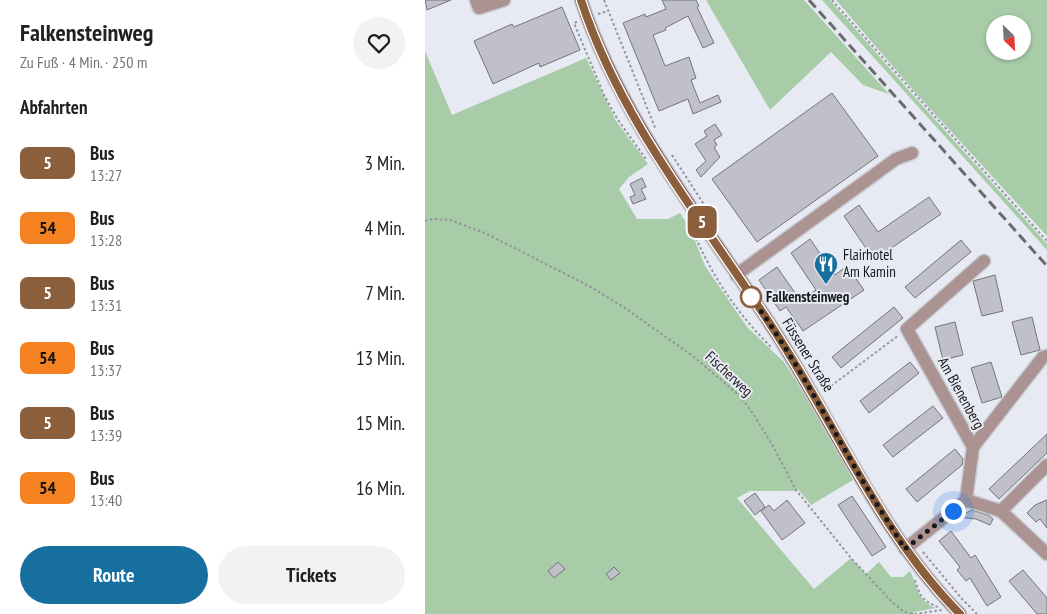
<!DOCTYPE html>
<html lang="de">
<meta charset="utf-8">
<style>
:root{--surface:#fff;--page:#f2f2f2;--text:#202124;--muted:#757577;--accent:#176f9f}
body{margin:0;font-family:"PT Sans Narrow",sans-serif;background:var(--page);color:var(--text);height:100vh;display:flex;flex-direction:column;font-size:19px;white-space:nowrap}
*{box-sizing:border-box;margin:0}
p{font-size:16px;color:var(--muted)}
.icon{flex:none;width:28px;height:28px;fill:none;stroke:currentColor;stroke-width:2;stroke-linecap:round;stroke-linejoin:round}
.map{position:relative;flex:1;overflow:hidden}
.side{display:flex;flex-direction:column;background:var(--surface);width:425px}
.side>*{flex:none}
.badge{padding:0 10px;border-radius:8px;font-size:18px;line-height:32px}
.needle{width:32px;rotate:155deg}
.fabs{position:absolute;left:561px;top:15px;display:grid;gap:10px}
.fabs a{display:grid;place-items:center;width:45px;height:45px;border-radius:50%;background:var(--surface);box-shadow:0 1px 4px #0004;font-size:25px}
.you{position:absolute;width:25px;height:25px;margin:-12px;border:4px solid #fff;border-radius:50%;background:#1a73e8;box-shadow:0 0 0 8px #1a73e833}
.map>.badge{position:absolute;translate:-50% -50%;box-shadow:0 0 0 2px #fff}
h2{padding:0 20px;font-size:19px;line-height:45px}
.round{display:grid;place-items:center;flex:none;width:52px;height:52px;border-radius:26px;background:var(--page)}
.overview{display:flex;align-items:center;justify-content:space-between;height:85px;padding:0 20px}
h1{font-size:24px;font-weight:700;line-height:38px}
.action{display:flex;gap:10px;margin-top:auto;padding:10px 20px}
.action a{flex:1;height:58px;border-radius:30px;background:var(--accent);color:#fff;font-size:20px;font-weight:700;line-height:58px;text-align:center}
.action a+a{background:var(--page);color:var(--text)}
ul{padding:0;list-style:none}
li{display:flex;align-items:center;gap:15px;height:65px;padding:0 20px}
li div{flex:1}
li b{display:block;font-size:19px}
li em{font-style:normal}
li .badge{min-width:55px;font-weight:700;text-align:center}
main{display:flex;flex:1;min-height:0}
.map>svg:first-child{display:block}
</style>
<main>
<section class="side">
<div class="overview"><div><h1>Falkensteinweg</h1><p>Zu Fuß · 4 Min. · 250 m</p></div><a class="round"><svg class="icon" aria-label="heart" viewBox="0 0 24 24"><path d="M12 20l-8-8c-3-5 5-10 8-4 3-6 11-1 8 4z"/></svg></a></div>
<h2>Abfahrten</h2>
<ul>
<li><span class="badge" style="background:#8b5e3c;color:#fff">5</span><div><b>Bus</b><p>13:27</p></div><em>3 Min.</em></li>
<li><span class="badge" style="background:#f58220;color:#111">54</span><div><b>Bus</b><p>13:28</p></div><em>4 Min.</em></li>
<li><span class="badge" style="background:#8b5e3c;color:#fff">5</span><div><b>Bus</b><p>13:31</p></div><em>7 Min.</em></li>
<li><span class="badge" style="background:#f58220;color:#111">54</span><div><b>Bus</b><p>13:37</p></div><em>13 Min.</em></li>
<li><span class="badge" style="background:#8b5e3c;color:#fff">5</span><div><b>Bus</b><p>13:39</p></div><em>15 Min.</em></li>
<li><span class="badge" style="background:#f58220;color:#111">54</span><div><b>Bus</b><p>13:40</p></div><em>16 Min.</em></li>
</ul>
<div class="action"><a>Route</a><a>Tickets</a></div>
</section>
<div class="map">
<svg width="622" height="614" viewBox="0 0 622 614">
<rect width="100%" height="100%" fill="#e8eaf3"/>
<!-- green -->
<g fill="#a8cba8" fill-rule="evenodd">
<polygon points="281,0 379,0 464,94 438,85 406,52 345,110"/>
<polygon points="397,0 405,0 487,94 622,244 622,250"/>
<path d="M 411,0 L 622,0 L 622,236 L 488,90 ZM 570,24 L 598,24 L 598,51 L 570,51 Z"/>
<path d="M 0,51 L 27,115 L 161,58 L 191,121 L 223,164 L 204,177 L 194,189 L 212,219 L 243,219 L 255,213 L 266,230 L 280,266 L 322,327 L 359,362 L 390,411 L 428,480 L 386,505 L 373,489 L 370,491 L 325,491 L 312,498 L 389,589 L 426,558 L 441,574 L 454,562 L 466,577 L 478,577 L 485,571 C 494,588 491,600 511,608 L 489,612 L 489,614 L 0,614 Z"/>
</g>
<!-- building -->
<g fill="#c0c0c9" stroke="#75747d">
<polygon points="0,0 26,0 2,10"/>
<polygon points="237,0 271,0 274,6 272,7 289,43 278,48 263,16 240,28 241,30 228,35 240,66 264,57 271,78 266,80 275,103 293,95 296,102 268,114 263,99 234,111 198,23 220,14 221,17 241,9"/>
<polygon points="137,7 155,50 115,67 114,63 68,84 49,41 87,24 89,27"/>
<polygon points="407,93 453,156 332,242 287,179"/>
<polygon points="290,124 297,135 289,140 292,145 289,147 295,157 276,177 271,170 281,161 270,144 282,136 279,131"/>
<polygon points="217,178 221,187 216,189 221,199 208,204 205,197 210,195 205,184"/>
<polygon points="504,197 516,214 449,260 419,216 434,205 453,232"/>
<polygon points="385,239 410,275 422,266 439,290 378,331 361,307 355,311 334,280 352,267 375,300 391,290 366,253"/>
<polygon points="536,240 546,252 490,298 480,287"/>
<polygon points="570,275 578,311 557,316 548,281"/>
<polygon points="469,307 478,318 416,368 407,357"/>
<polygon points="607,317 615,350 596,355 587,322"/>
<polygon points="530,322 538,355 518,360 510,327"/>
<polygon points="485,362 494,373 444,413 435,401"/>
<polygon points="566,362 577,397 557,403 546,368"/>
<polygon points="508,406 518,418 468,457 458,445"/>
<polygon points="622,434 622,453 574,499 564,489"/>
<polygon points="530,449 538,459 537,465 492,502 481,489"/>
<polygon points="330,493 340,507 330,515 319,501"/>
<polygon points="427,496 461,547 447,556 413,505"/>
<polygon points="362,500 380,523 357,540 336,511 344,505 349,511"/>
<polygon points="622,500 622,528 615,519 611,522 602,513 610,505"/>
<polygon points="547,510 563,515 568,519 565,525 551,519 533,517"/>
<polygon points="526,531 546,558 550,555 576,597 562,606 545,578 541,581 532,570 535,567 514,541"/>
<polygon points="133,562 140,569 129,578 123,571"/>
<polygon points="189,567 195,573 186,580 181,574"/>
<polygon points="598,570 622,598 622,614 612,614 584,581"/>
</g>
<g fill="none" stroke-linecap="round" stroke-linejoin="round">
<!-- minor casing -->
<g stroke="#c7c8d0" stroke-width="15">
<g id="minor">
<polyline points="51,0 54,8 79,0"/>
<polyline points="311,275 471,159 487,153"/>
<polyline points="548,447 618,357 622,356"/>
<polyline points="541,500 576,511 622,554"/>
<polyline points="576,511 622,465"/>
<polyline points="480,549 541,500 548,447 482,329 559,261"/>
</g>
</g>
<!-- major casing -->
<g stroke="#c7c8d0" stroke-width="15">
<path id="major" d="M 156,0 C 198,126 286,230 356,341 C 413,432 458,536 535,614"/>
</g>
<!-- path -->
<g stroke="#93959c" stroke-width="2" stroke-dasharray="2.5 2.5" stroke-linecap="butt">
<polyline points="179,0 231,130"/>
<polyline points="407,0 488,92 622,241"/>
<polyline points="173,14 183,11"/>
<polyline points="152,22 149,23 179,95 193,120 221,159"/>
<polyline points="247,155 289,220"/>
<polyline points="0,221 8,219 25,220 60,233 164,286 200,308 269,357 315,396 329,415 349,448 371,490 426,558 468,603 479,612 489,614 517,610"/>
<path d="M 267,229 C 287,276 310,311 346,347"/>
<polyline points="398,392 474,335"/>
<polyline points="498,552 537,599 552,614"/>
<path d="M 490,580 C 495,597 498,601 515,608"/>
</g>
<!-- minor -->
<use href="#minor" stroke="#ab9392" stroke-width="12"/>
<!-- major -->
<use href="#major" stroke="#734c4c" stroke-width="12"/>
<!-- rail -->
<polyline stroke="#696b70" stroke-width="3" stroke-dasharray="10 5" stroke-linecap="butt" points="384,0 622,266"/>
</g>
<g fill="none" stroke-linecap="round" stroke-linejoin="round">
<!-- line casing -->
<g stroke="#fff" stroke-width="11">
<path id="line" d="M 156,0 C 197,126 286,230 356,341 C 414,432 458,536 535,614"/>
</g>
<!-- line -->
<use href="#line" stroke="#8b5e3c" stroke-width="8"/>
<!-- walk -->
<path stroke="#17181b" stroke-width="5" stroke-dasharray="0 9" d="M 326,297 C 366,352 398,412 432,471 C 447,497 464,523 480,549 L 528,511"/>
</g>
<!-- icons -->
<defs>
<g id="restaurant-pin" transform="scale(1.25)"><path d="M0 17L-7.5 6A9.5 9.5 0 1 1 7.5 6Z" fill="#176f9f" stroke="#e8eaf3"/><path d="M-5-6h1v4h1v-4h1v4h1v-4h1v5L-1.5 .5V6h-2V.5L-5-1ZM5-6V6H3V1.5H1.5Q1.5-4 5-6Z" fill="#fff"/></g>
</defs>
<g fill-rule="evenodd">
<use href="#restaurant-pin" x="401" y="264"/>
</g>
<!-- markers -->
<circle fill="#fff" stroke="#8b5e3c" stroke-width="2.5" cx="326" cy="297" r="10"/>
<g text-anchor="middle" stroke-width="4" stroke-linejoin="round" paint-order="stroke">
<!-- poi labels -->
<g font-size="15" fill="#17181b" stroke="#e8eaf3" text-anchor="start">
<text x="418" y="260">Flairhotel<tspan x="418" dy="17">Am Kamin</tspan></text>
</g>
<!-- stop labels -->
<g font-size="15" font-weight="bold" fill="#17181b" stroke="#e8eaf3" text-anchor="start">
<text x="341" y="302">Falkensteinweg</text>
</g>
<!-- street labels -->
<g font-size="15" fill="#17181b" stroke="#e8eaf3">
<text transform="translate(383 355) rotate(58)" y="5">Füssener Straße</text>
<text transform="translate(304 374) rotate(43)" y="5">Fischerweg</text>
<text transform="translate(536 393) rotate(61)" y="5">Am Bienenberg</text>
</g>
</g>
</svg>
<div class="fabs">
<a><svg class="needle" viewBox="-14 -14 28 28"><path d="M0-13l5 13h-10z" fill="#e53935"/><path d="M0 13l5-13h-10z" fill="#757577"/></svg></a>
</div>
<div class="you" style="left:528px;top:511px"></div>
<b class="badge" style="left:277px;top:222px;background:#8b5e3c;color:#fff">5</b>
</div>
</main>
